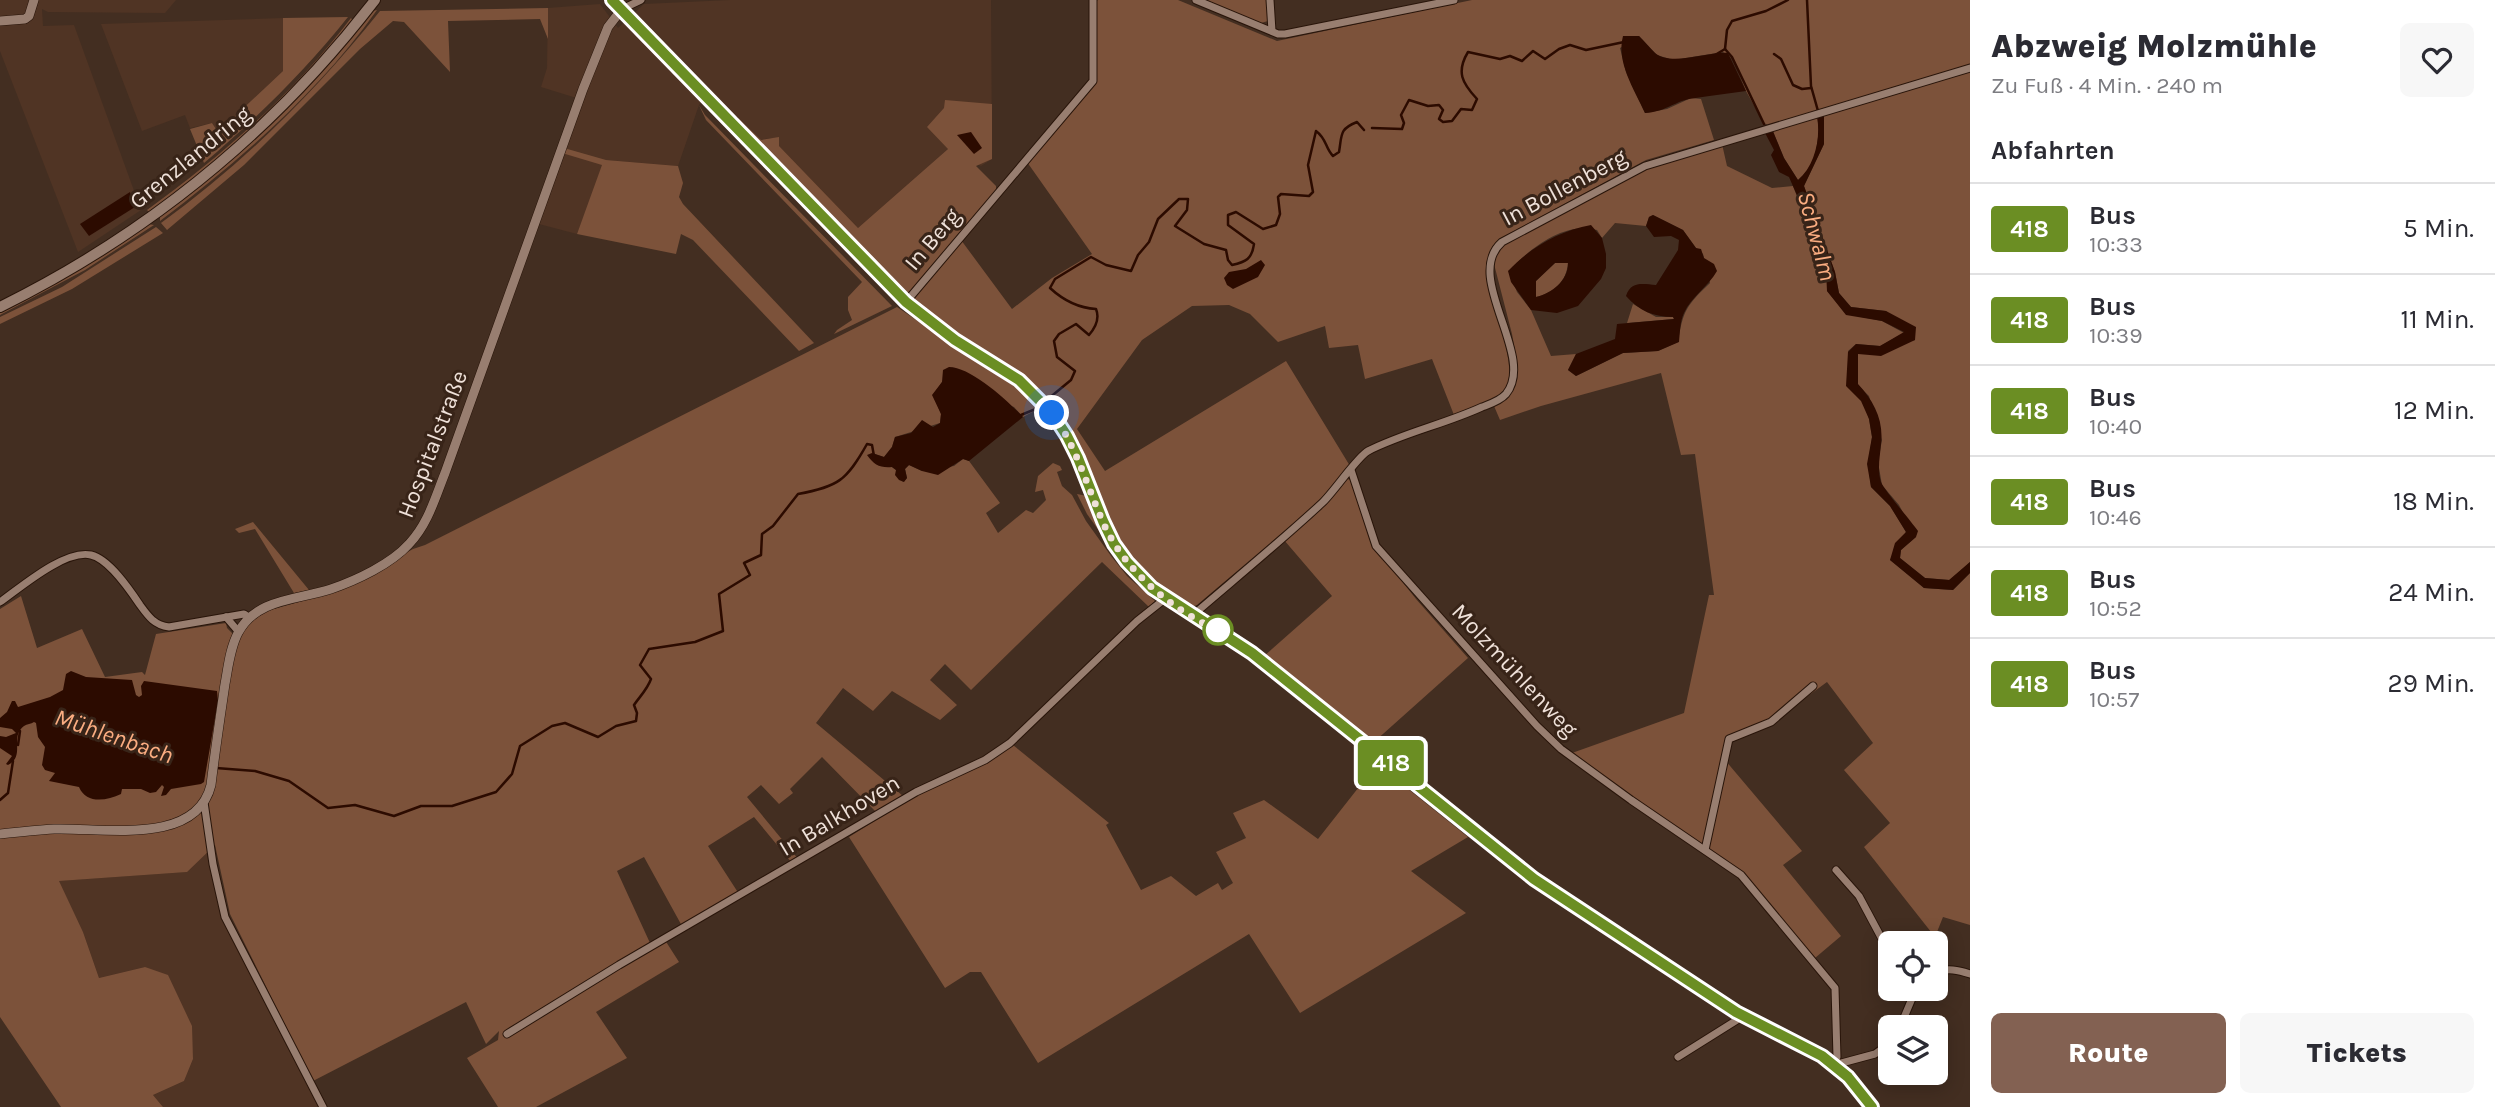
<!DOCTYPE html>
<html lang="de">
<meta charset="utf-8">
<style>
:root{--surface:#fff;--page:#f7f7f7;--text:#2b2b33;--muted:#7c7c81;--line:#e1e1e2;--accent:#836152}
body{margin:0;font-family:Karla,sans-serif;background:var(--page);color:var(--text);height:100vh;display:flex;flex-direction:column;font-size:26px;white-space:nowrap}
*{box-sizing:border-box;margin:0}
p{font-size:23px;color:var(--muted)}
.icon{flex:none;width:38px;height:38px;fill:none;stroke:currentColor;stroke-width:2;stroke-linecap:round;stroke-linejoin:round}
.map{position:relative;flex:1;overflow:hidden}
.sheet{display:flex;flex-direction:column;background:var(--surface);width:525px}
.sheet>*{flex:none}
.badge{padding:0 14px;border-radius:5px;font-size:24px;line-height:46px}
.fabs{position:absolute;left:1878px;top:931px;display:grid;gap:14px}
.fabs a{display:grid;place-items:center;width:70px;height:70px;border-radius:10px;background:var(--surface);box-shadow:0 4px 18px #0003;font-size:35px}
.you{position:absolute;width:35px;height:35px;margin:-18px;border:5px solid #fff;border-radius:50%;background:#1a73e8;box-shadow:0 0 0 10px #1a73e833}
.map>.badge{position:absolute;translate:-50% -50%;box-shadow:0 0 0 4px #fff}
h2{padding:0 21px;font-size:26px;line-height:63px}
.round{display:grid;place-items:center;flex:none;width:74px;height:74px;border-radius:10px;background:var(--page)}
.summary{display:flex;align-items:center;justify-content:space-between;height:119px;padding:0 21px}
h1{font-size:33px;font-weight:800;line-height:52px}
.primary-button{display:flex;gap:14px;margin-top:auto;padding:14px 21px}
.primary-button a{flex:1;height:80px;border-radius:10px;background:var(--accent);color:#fff;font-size:28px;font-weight:800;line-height:80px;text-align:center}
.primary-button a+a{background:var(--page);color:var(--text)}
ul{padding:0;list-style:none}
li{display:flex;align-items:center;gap:21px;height:91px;padding:0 21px;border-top:2px solid var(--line)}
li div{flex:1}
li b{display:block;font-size:26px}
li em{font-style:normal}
li .badge{min-width:77px;font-weight:700;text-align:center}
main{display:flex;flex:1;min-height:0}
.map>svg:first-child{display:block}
</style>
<main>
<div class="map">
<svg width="1970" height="1107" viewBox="0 0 1970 1107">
<rect width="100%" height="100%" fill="#432e21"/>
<!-- built -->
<g fill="#503424">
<polygon points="0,0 176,0 165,13 48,12 42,9 43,26 74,25 141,210 78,252 0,51"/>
<polygon points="730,0 991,0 992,159 981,166 948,149 858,228 771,138 754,141 709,93 699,105 678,166 606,160 577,234 539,224 583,100 541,87 547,68 548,8 600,4 618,28 644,4"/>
<polygon points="283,18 283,71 218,132 212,123 190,128 185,115 142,131 101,24"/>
<polygon points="208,850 222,916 319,1107 163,1107 153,1095 184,1081 193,1059 189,1020 145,967 99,978 83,932 58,881 186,872"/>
</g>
<!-- green -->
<g fill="#7c523a" fill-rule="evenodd">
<path d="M 1098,0 L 1178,0 L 1277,41 L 1472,0 L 1970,0 L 1970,65 L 1768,125 L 1764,123 L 1746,91 L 1733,59 L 1723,52 L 1673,60 L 1657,55 L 1639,36 L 1620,48 L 1626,72 L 1645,113 L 1667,109 L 1691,98 L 1701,99 L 1714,140 L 1646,160 L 1499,239 C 1496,243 1491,247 1490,252 C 1477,290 1531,373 1499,397 C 1487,406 1468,410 1454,415 L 1432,359 L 1365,379 L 1358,345 L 1329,348 L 1325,326 L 1278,342 L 1250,314 L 1229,305 L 1192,306 L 1142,340 L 1077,429 L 1105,471 L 1286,361 L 1350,466 L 1322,499 L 1197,605 L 1191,607 C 1145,586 1118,549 1100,502 C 1088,471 1078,438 1057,411 C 1026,372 959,336 916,307 L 912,299 L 961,240 L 1012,309 L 1052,278 L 1092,254 L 1027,162 L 1095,83 L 1095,2 Z"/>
<polygon points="1205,0 1268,0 1268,21 1261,23"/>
<path d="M 548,8 L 548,39 L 540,19 L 448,21 L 450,72 L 404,22 L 393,21 L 360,49 L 244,165 L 167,230 L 161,223 C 244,163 316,91 380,11 Z"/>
<path d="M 377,10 C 319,92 240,160 160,221 L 160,217 C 240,158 311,89 372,11 Z"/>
<path d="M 348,17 C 305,71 256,119 204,163 L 190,129 L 212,123 L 218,132 L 283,71 L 283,18 Z"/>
<path d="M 351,18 L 353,21 L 283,101 L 222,157 L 150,213 L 147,210 C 223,155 294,93 351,18 Z"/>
<polygon points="1970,71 1970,562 1950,580 1925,578 1900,558 1901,550 1916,537 1899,505 1882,485 1878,462 1882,440 1869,396 1858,385 1858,354 1915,340 1886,311 1851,307 1839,293 1835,272 1804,186 1824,144 1824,115"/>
<polygon points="945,100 992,104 992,159 976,166 996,186 996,193 910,295 906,296 735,120 738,118 761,140 779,137 779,146 858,228 948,149 927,127 944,108"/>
<polygon points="706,101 881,283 877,283 870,275 708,109"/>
<polygon points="699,105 705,115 892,306 834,334 837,330 852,320 848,310 848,297 862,282 706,120"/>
<path d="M 1817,116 C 1821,137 1816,167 1798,180 L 1784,158 L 1772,129 Z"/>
<path d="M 1722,144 L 1727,166 L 1772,188 L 1793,186 L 1827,274 L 1827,291 L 1846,314 L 1882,321 L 1904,333 L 1880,346 L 1856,344 L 1848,351 L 1869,419 L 1872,437 L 1868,464 L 1871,487 L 1890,506 L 1906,532 L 1890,560 L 1924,588 L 1953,590 L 1970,573 L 1970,925 L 1943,917 L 1935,937 L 1864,847 L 1890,823 L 1844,770 L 1873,743 L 1827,682 L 1774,721 L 1731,740 L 1725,760 L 1802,851 L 1783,865 L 1841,936 L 1815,958 L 1742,873 L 1601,778 L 1572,753 L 1684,713 L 1709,595 L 1714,595 L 1695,454 L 1681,455 L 1661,373 L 1541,406 L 1500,420 L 1494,406 L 1513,385 L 1518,367 L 1512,334 L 1494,264 L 1497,253 L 1505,243 L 1645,167 ZM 1653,215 L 1683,230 L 1696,248 L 1703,254 L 1710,283 C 1687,305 1683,310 1678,342 L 1658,351 L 1623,353 L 1576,376 L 1568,370 L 1576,354 L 1551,356 L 1531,310 L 1517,292 L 1509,271 C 1530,248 1565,221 1597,230 L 1602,238 L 1615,223 L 1646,226 L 1649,217 Z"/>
<polygon points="564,148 606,160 678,166 683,183 679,197 683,204 814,343 799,351 693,240 681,234 676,254 577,234 602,165 562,153"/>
<polygon points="148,224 154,225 85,270 0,315 0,311 110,250"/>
<polygon points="156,227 163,233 72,289 0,324 0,317 62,287"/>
<path d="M 1568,262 C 1567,282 1553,293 1536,297 L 1536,281 L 1555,263 Z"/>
<polygon points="1633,304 1656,317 1673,317 1674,319 1627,323"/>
<polygon points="897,307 1017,388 1040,408 1023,417 1014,407 942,382 933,395 941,414 940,423 895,437 892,447 884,457 872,453 896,470 903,482 907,478 905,469 909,465 922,471 954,466 963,459 969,461 1000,503 986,513 998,533 1026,510 1033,513 1046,500 1043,490 1035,492 1038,476 1053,463 1060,466 1062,470 1057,472 1062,486 1072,495 1086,521 1111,556 1127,576 1155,601 1149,607 1102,562 971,690 945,664 930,680 957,705 940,720 892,691 873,711 843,688 816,723 903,796 877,813 822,757 790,789 793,793 779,804 761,785 747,797 799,860 792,863 754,817 708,846 739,894 682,926 644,857 617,871 650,943 663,937 679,962 596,1012 627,1058 536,1107 498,1107 467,1058 498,1040 499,1031 486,1044 466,1002 313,1081 230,914 215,845 187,872 59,881 83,932 99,978 145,967 168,975 192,1026 193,1059 184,1081 153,1095 163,1107 61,1107 0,1017 0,609 21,596 37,648 82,629 105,677 142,672 145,675 156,634 226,623 227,628 233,634 267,611 327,594 357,580 413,549 425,545"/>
<polygon points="1347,479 1352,480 1374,546 1416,599 1468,658 1374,742 1263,657 1332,596 1284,540 1326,504"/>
<polygon points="1077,494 1087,496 1109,545 1087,514"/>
<polygon points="253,522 309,590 294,593 255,529 239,533 235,529"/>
<polygon points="1013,745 1109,823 1106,825 1141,890 1171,876 1196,896 1218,883 1222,890 1233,883 1216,852 1246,838 1233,813 1264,800 1318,839 1377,764 1468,837 1411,871 1466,913 1300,1013 1249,934 1038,1063 981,972 970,972 945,988 849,837 916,795 998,755"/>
</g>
<!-- water -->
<g fill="#2c0b00" fill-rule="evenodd">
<path d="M 1623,36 L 1639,36 C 1644,41 1650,48 1655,53 C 1672,67 1708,51 1728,53 L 1746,91 C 1727,94 1706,96 1689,99 C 1674,102 1665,112 1645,113 C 1634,89 1616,62 1623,36 Z"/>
<path d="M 1824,115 L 1824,144 L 1804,186 L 1835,272 L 1839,293 L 1851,307 L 1886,311 L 1916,327 L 1915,340 L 1881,356 L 1858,354 L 1858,384 C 1874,401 1884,421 1881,444 C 1880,457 1877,469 1881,482 C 1884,490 1911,521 1918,531 L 1916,537 L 1901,550 L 1900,558 L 1925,578 L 1949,580 L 1970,562 L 1970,573 L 1953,590 L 1924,588 L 1890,560 L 1895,543 L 1906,532 L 1890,506 L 1871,487 L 1867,464 L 1872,437 L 1869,419 L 1861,401 L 1846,386 L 1848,352 L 1856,344 L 1880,346 L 1904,332 L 1882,321 L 1846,315 L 1827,291 C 1827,252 1804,213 1789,177 L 1779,172 L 1771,155 L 1774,150 L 1764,131 L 1772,129 L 1784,158 L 1798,180 C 1815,166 1821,138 1817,116 Z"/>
<polygon points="971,132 982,148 974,154 957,135"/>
<polygon points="130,192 135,207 89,236 80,224"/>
<path d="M 1653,215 L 1683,230 L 1696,248 L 1701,249 L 1704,258 L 1714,264 L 1717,271 C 1708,287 1691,297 1684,313 C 1680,321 1680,333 1679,342 L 1658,351 L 1623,353 L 1576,376 L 1568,370 L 1576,354 L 1615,339 L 1617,324 L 1674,319 L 1673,317 C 1654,317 1639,311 1626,296 C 1631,281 1642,284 1656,285 L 1678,250 L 1679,240 L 1671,236 L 1654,237 L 1646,226 L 1649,217 Z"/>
<path d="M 1591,225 L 1602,238 L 1606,254 L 1606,268 L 1601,279 L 1578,306 L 1557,313 L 1531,310 L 1511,282 L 1508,271 C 1531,247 1559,231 1591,225 ZM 1555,263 L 1568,263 C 1568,281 1552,293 1536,297 L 1536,281 Z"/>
<polygon points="1261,260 1265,265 1258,277 1233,289 1227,285 1224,278 1229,272 1246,269"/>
<path d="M 949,367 C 971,367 1008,401 1023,417 L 969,461 L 963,459 L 938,475 L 922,471 L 909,465 L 905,469 L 907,478 L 904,482 L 899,480 L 895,475 L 896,470 L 892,467 C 880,468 874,465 867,455 L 872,453 L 884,457 L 892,447 L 895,437 L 911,433 L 922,420 L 933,427 L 940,423 L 941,414 L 932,395 L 942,382 L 943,370 Z"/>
<path d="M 71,671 L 86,677 L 132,680 L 136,695 L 139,697 L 142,695 L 141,686 L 144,681 L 217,691 L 218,701 L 204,782 L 201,784 L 171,789 L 166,795 L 161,796 L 164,787 L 162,785 L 156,792 L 150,793 L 141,789 L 122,789 L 121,794 C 106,801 86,804 79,787 L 49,781 L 55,773 L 45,770 L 42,765 L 45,747 L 38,737 L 36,723 L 34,722 C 31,724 27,724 24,726 C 9,737 26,756 8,765 L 6,764 L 12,756 L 0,748 L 0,736 L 6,737 L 16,733 L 12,729 L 0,727 L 0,718 L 7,712 L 12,701 L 15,701 L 18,707 L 50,697 L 63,690 L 66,674 Z"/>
</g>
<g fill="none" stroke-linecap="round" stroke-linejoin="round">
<!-- stream -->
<g stroke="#2c0b00" stroke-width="2.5">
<polyline points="1807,0 1811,86 1818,111"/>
<polyline points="1725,49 1727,30 1732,21 1766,11 1788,0"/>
<polyline points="1774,54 1781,59 1793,85 1802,89 1811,88"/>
<polyline points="1715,55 1725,49 1732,57 1764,124"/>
<path d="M 1372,128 L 1402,129 L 1404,123 L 1401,115 L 1409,100 L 1428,106 L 1439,105 L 1443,110 L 1439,119 L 1443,122 L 1452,121 L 1461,109 L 1472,110 L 1477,99 C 1462,83 1456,72 1468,52 L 1500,59 L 1510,56 L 1522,61 L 1533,51 L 1545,59 L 1559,49 L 1570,45 L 1586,50 L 1624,42"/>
<path d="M 1048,399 L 1071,380 L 1075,371 L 1057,357 L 1054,341 L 1059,334 L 1076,324 L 1089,335 C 1096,327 1100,319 1096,309 C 1078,308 1063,300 1050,288 L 1055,279 L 1091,257 L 1106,265 L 1131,271 L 1138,255 L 1149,242 L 1158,219 L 1179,199 L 1188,199 L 1187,210 L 1175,226 L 1204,244 L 1226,250 L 1228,260 L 1232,265 C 1246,262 1252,259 1254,244 L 1228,225 L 1228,215 L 1236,212 L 1263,229 L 1276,225 L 1280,214 L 1278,197 L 1281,194 L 1309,196 L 1313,192 L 1308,165 L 1316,131 C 1327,139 1325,148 1333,156 L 1339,152 C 1342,135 1339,129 1357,122 L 1364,130"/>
<polyline points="1021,415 1038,408"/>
<polyline points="18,745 20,731"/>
<path d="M 216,768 L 255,771 L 289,781 L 328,808 L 355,805 L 394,816 L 421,806 L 452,806 L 496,792 L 512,774 L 520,746 L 552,726 L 565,723 L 598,737 L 616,726 L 636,721 L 637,713 L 634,705 C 640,696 647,690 651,679 L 640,665 L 649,649 L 695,642 L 723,631 L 719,594 L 750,575 L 744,563 L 761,555 L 762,534 L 773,526 L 798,494 C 838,487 847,480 867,444 L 872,445 L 874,456"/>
<polyline points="0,800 8,793 13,761"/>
</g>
<!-- minor casing -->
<g stroke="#29150a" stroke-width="9">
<g id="minor">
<polyline points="1196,0 1278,34 1285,34 1454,0"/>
<polyline points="1270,0 1272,31"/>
<polyline points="622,9 641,0"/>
<polyline points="906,302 1093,81 1093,0"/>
<polyline points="1351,470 1376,546 1537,726 1561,749 1631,800 1741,875 1835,988 1837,1057 1834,1065"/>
<path d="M 0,602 C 20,588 65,549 91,555 C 109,559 130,590 140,605 C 148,616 154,625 169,627 L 244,614 L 250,618"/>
<path d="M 1193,615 C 1236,578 1280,542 1322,503 C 1333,493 1358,456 1368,451 C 1403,433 1445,424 1482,407 C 1490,404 1500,401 1506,394 C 1537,356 1462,277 1502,242 L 1645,166 L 1970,68"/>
<polyline points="226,617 238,631"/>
<polyline points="204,802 213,864 225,917 323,1107"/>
<polyline points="1705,850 1729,739 1771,722 1813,686"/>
<polyline points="1836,870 1859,896 1890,954"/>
<path d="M 1936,972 C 1948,968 1958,970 1970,974"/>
<polyline points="1900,1027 1916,989"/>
<polyline points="507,1034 619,965 916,792 985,760 1010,743 1137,621 1166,598"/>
<polyline points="1678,1057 1737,1020 1740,1015"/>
<polyline points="1834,1065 1875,1054 1890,1043"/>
</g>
</g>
<!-- tertiary casing -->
<g stroke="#29150a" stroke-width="10">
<g id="tertiary">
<polyline points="0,21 25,19 29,16 34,0"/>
<path d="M 0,834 C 18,832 36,830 54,829 C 101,827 196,847 211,785 C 215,751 220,718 225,684 C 228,668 230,648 238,633 C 256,598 298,600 331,589 C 357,580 391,564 409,544 C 428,524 435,498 445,473 L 583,89 L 608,27 L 622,9"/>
</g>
</g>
<!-- secondary casing -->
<g stroke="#29150a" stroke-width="12">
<g id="secondary">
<polyline points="613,0 906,302 955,340 1019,380 1052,413 1078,458 1103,521 1114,544 1127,562 1152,588 1252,653 1534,879 1736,1012 1822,1056 1848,1077 1872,1107"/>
<path d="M 0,307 C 148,234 274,131 375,0"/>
</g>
</g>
<!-- minor -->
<use href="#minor" stroke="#987e70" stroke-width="7"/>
<!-- tertiary -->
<use href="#tertiary" stroke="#987e70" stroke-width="9"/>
<!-- secondary -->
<use href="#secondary" stroke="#987e70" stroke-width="10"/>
</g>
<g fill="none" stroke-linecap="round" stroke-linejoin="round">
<!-- line casing -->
<g stroke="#fff" stroke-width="16">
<polyline id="line" points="612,0 906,302 955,340 1019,380 1052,413 1067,436 1078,458 1103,521 1114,544 1127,562 1152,588 1252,653 1534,879 1736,1012 1822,1056 1848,1077 1872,1107"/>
</g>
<!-- line -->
<use href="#line" stroke="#6b8e23" stroke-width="10"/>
<!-- walk -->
<path stroke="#efe1d9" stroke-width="7" stroke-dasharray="0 12.6" d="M 1052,413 C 1076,446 1086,483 1102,520 C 1123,570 1173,611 1218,630"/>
</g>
<!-- markers -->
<circle fill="#fff" stroke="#6b8e23" stroke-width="3.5" cx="1218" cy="630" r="14"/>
<g text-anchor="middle" stroke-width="6" stroke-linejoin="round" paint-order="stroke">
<!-- street labels -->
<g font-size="23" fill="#efe1d9" stroke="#382418">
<text transform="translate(190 157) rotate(-39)" y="8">Grenzlandring</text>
<text transform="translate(1564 187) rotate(-28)" y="8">In Bollenberg</text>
<text transform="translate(932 239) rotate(-50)" y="8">In Berg</text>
<text transform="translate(432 444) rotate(-69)" y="8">Hospitalstraße</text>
<text transform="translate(1515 670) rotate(47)" y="8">Molzmühlenweg</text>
<text transform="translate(839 815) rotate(-31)" y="8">In Balkhoven</text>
</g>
<!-- water labels -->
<g font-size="24" font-style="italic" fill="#fbad81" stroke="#382418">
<text transform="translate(1817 236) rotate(75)" y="8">Schwalm</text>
<text transform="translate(114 736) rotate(19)" y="8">Mühlenbach</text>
</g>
</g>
</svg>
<div class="fabs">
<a><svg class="icon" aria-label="locate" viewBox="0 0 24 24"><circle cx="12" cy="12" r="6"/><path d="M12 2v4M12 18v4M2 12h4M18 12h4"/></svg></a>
<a><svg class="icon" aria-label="layers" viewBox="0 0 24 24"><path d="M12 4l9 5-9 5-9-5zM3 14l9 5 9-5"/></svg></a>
</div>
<div class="you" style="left:1052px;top:413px"></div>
<b class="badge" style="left:1391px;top:763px;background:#6b8e23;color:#fff">418</b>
</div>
<section class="sheet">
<div class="summary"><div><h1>Abzweig Molzmühle</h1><p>Zu Fuß · 4 Min. · 240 m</p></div><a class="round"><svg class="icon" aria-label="heart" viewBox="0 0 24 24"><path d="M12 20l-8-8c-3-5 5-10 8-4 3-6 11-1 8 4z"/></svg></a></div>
<h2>Abfahrten</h2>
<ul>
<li><span class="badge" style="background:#6b8e23;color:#fff">418</span><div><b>Bus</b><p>10:33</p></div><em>5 Min.</em></li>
<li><span class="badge" style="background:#6b8e23;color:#fff">418</span><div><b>Bus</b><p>10:39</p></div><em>11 Min.</em></li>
<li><span class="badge" style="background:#6b8e23;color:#fff">418</span><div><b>Bus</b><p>10:40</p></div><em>12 Min.</em></li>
<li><span class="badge" style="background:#6b8e23;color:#fff">418</span><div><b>Bus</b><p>10:46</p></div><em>18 Min.</em></li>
<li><span class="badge" style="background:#6b8e23;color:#fff">418</span><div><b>Bus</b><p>10:52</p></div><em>24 Min.</em></li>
<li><span class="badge" style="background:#6b8e23;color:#fff">418</span><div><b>Bus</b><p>10:57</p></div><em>29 Min.</em></li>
</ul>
<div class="primary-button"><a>Route</a><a>Tickets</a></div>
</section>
</main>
